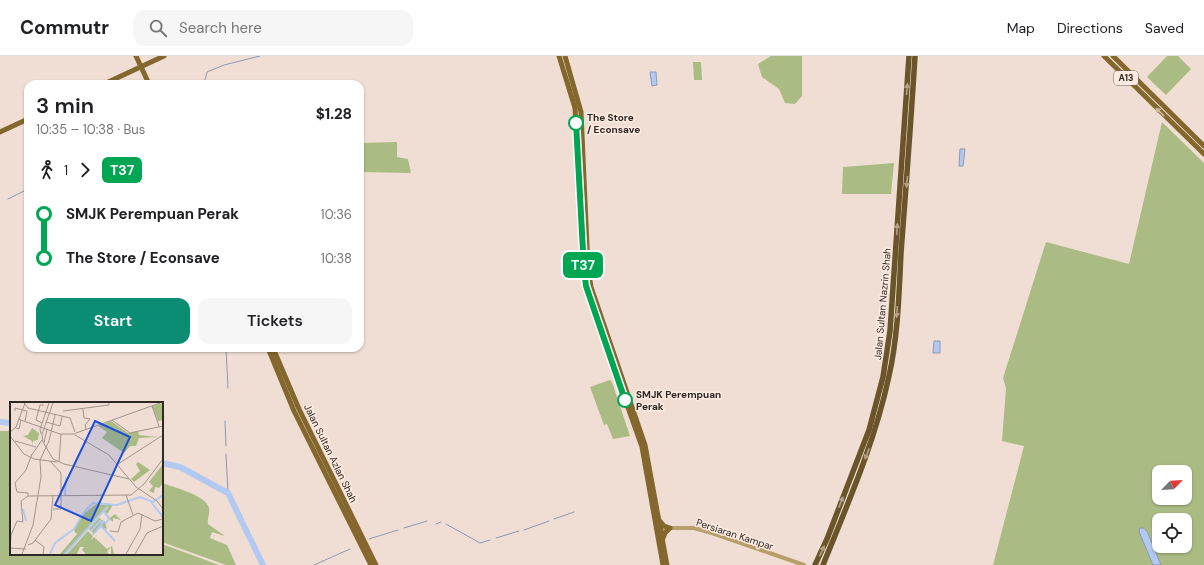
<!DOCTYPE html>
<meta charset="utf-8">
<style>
:root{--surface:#fff;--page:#f6f6f6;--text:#202124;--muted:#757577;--line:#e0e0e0;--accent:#0b8d73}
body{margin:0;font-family:"DM Sans",sans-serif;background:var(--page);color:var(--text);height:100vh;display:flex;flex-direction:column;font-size:15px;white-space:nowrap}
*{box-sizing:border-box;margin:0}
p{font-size:13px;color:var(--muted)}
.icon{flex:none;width:22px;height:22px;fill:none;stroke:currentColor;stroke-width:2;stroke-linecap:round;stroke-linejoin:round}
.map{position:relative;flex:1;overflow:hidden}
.details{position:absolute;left:24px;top:24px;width:340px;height:272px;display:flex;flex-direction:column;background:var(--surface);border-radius:12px;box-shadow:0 1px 3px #0004}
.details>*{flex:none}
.badge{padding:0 8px;border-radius:6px;font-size:14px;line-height:26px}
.needle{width:26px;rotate:65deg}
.tools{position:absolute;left:1152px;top:409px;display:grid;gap:8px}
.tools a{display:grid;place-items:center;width:40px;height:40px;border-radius:8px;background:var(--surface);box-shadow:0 1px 3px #0004;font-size:20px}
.map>.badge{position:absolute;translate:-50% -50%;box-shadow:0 0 0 2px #fff}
.legs{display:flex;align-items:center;gap:6px;height:44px;padding:0 12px;font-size:13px}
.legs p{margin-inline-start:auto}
.headline{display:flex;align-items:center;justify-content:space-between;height:68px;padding:0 12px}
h1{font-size:22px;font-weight:600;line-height:30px}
.action{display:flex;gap:8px;margin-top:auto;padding:8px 12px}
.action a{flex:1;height:46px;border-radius:12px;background:var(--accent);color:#fff;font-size:16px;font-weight:600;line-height:46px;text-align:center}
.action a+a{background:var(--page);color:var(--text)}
ul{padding:0 12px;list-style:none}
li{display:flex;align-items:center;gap:14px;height:44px;font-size:15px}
li i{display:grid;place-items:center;width:6px;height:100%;margin:0 5px;background:currentColor}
li i::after{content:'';width:10px;height:10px;margin:-5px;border:3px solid;border-radius:50%;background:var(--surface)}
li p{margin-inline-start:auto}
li:first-child i{background:linear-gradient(#0000 50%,currentColor 0)}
li:last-child i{background:linear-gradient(currentColor 50%,#0000 0)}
header{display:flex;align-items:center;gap:24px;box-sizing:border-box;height:56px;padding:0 20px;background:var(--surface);border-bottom:1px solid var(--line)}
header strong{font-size:19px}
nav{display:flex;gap:22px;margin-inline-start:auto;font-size:14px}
.search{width:280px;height:36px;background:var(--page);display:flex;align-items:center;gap:10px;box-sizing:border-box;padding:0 14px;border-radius:12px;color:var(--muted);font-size:15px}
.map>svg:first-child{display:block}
</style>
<header>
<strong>Commutr</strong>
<div class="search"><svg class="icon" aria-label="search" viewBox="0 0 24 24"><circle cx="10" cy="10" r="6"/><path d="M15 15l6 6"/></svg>Search here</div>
<nav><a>Map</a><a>Directions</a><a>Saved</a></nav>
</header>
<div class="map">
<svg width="1204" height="509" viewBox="0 0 1204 509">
<rect width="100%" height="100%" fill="#f0ded4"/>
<!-- green -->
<g fill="#aabb83" fill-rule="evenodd">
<polygon points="771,0 802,0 802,40 795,48 785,47 779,33 762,21 758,8"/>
<polygon points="1167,0 1178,0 1191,13 1166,39 1147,21"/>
<polygon points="693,6 701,6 702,24 694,24"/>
<path d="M 1162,66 L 1204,107 L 1204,509 L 993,509 L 1024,390 L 1002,385 L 1006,332 L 1003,322 L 1046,186 L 1129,208 ZM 1159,416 L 1185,416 L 1185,442 L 1159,442 ZM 1159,464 L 1185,464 L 1185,490 L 1159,490 Z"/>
<polygon points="397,86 397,101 408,103 411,117 360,116 360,87"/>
<polygon points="894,107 891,138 842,138 843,111"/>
<polygon points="610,324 612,326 630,380 613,383 607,368 604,369 590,331"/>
<polygon points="0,375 11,375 11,498 162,498 162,488 219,509 0,509"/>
<path d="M 162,427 C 173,431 206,439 209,452 C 210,457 207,463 208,468 L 225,480 L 212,476 L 210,482 L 227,489 L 236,509 L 226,509 L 162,486 Z"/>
</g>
<!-- water -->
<g fill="#b2c9f2" stroke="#8a99b4">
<polygon points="650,16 656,16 657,29 652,30"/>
<polygon points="960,93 965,93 963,110 959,110"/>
<polygon points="934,285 940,285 940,297 933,297"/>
<polygon points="1140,472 1143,472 1147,475 1161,509 1153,509 1140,478 1139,475"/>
</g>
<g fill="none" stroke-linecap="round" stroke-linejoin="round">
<!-- stream -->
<g stroke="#8a99b4" stroke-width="1">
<polyline points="204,28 207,16 224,9 260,0"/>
<polyline points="8,143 28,133"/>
<polyline points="226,292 228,332"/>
<polyline points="225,365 226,390"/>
<polyline points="226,398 228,437"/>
<polyline points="554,463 574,456"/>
<polyline points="436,468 441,466"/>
<polyline points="446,468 480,487 490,484"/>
<polyline points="404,472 427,465"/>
<polyline points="524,474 549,465"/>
<polyline points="496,482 519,475"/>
<polyline points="369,483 398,474"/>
<polyline points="314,509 350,493"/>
</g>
<!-- river -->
<g stroke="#b2c9f2" stroke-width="6">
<polyline points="0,366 11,367"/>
<polyline points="162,407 180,411 228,437 263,509"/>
</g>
<!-- minor -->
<polyline stroke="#b79e6a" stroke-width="4" points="661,474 670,472 694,472 712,477 804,509"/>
<!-- major -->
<g stroke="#83672c" stroke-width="5">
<polyline points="136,0 149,28"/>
<polyline points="559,0 575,52 584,213 586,230 593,253 642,391 663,509"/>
<polyline points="565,0 581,56 588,212 591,231 645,389 667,509"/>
<polyline points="1104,0 1204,98"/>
<polyline points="1113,0 1204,90"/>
<polyline points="104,28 164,0"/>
<polyline points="0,76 28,63"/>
<polyline points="268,292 294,355 371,509"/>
<polyline points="273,292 299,353 376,509"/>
<polyline points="659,464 664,470 670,472 665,477 663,482"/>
</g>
<!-- highway -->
<g stroke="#6a552a" stroke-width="5.5">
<polyline points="815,509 827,483 869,374 883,321 890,275 909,0"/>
<path d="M 823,509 C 848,447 875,386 889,320 C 898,280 899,238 901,197 C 906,131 911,66 915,0"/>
</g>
</g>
<!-- one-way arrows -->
<defs><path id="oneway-solid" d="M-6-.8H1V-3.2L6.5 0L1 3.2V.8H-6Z"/></defs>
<g fill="#b4a086">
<use href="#oneway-solid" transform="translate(907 33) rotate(-86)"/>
<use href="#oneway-solid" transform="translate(907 126) rotate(95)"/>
<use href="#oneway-solid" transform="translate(897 173) rotate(-86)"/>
<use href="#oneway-solid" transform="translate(897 256) rotate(94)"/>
<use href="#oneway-solid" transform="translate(867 398) rotate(111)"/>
<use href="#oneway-solid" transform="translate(841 446) rotate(-69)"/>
<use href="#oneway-solid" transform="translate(822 495) rotate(-65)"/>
</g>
<use fill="#ccb699" href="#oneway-solid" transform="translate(1160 56) rotate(-136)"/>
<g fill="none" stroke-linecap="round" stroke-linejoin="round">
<!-- line-1 casing -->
<g stroke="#fff" stroke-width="9">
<polyline id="line-1" points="576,67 584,213 586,230 625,344"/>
</g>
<!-- line-1 -->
<use href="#line-1" stroke="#00a651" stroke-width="6"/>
</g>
<!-- markers -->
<g fill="#fff" stroke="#00a651" stroke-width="2">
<circle cx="576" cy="67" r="7"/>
<circle cx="625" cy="344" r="7"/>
</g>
<g text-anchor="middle" stroke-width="3" stroke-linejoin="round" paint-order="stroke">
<!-- shield labels -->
<rect fill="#fdebe1" stroke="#6c625d" stroke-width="1" x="1114" y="15" width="24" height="14" rx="3"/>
<g font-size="9" font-weight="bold" fill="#2e2824">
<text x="1126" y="25">A13</text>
</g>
<!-- stop labels -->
<g font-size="10" font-weight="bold" fill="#2e2824" stroke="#fdebe1" text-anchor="start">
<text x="587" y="65">The Store<tspan x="587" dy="12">/ Econsave</tspan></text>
<text x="636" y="342">SMJK Perempuan<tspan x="636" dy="12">Perak</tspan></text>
</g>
<!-- street labels -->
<g font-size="10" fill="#2e2824" stroke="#fdebe1">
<text transform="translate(882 248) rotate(-85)" y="4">Jalan Sultan Nazrin Shah</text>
<text transform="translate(331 397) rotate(64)" y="4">Jalan Sultan Azlan Shah</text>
<text transform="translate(735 478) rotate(18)" y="4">Persiaran Kampar</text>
</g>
</g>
<!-- overview -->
<g transform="translate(10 346)">
<rect width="153" height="153" fill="#f0ded4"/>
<path d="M 153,1 L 153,18 L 148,19 L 142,4 ZM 101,19 L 118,31 L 128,29 L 129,33 L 148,35 L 129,36 L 126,44 L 120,44 L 114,51 L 92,36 L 97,30 L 88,24 ZM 22,26 L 29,31 L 28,38 L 23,39 L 22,43 L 22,39 L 13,34 L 18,33 ZM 128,60 L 140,68 L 124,80 L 121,77 L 130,69 L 126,62 ZM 153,62 L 153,81 L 149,86 L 145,85 L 144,91 L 139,89 L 143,84 L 139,80 ZM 86,102 L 103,103 L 97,112 L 100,116 L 105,112 L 111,118 L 103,116 L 103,120 L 99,117 L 94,110 L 98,106 L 97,104 L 54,152 L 50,152 L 67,132 L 64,129 L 72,113 ZM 89,116 L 95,120 L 97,127 L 91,125 L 84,132 L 79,127 ZM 78,129 L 83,134 L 81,138 L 84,135 L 97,147 L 102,144 L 104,152 L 101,152 L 101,145 L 97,150 L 99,152 L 76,152 L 72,148 L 74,145 L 70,145 L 67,152 L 57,152 Z" fill="#aabb83"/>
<path fill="none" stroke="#b2c9f2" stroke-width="2" d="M 55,93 L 56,75M 141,100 L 153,115M 13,107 L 16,119M 94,109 L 99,117 L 95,122M 81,129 L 90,119 L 92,120M 85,130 L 91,124 L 105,139M 83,133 L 94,119M 40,152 L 45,141 L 64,127 L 74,110 L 83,101 L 107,103 L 130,95 L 143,100 L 153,93M 55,152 L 97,105"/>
<path fill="none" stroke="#a2958e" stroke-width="1" d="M 14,1 L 18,6 L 60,16 L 65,30M 43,1 L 32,32 L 33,40 L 43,57 L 54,62 L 119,77M 142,4 L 149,24M 73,7 L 74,16 L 80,17 L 75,23 L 76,27M 5,9 L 5,6 L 17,9 L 15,19M 53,9 L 99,3 L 99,1M 8,17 L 50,32 L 66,32M 102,18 L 120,31 L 153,24M 36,20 L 50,24 L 52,15M 32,21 L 26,18 L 30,3 L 34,3M 6,26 L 9,27 L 11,18M 0,30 L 6,25 L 15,1M 66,31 L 150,1M 31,32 L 30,27 L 39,1M 65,33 L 99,53 L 126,85 L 147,99 L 153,107M 0,34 L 14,52 L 24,57 L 47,60M 5,39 L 26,45M 34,41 L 37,27M 22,52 L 16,68 L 5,81 L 7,90 L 18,91 L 18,94 L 121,93 L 134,82 L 153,57M 21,54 L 32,38M 40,59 L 51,71 L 51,107 L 43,107M 49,60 L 51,32M 108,62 L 153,33M 116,93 L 123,113M 100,129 L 108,130 L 111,120 L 128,111 L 145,119 L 153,117M 25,138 L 34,145 L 33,152M 18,143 L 23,141 L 41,117 L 43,93M 16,147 L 0,146 L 1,133 L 7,119 L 13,120 L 11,99 L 18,94M 12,152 L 23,123 L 31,75 L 30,58 L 39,39 L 45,13M 116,152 L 130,127 L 132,112M 125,152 L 137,131 L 153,124"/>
<path fill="#1d4ed8" fill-opacity="0.15" stroke="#1d4ed8" stroke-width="2" d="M 85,19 L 120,35 L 81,119 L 45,103 Z"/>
<rect width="153" height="153" fill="none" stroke="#2e2824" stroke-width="2"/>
</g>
</svg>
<div class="tools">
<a><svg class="needle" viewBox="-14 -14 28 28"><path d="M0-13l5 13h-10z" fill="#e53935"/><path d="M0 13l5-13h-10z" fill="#757577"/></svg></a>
<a><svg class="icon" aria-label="locate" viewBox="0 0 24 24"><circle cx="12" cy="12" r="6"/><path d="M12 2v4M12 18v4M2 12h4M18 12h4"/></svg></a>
</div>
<b class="badge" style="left:583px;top:209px;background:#00a651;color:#fff">T37</b>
<section class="details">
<div class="headline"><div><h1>3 min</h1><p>10:35 – 10:38 · Bus</p></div><b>$1.28</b></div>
<div class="legs"><svg class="icon" aria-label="walk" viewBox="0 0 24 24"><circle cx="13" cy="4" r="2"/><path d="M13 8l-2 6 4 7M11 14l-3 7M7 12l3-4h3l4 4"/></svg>1<svg class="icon" aria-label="forward" viewBox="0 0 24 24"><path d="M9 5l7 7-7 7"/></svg><b class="badge" style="background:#00a651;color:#fff">T37</b></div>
<ul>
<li><i style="color:#00a651"></i><b>SMJK Perempuan Perak</b><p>10:36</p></li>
<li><i style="color:#00a651"></i><b>The Store / Econsave</b><p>10:38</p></li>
</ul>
<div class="action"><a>Start</a><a>Tickets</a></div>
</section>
</div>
